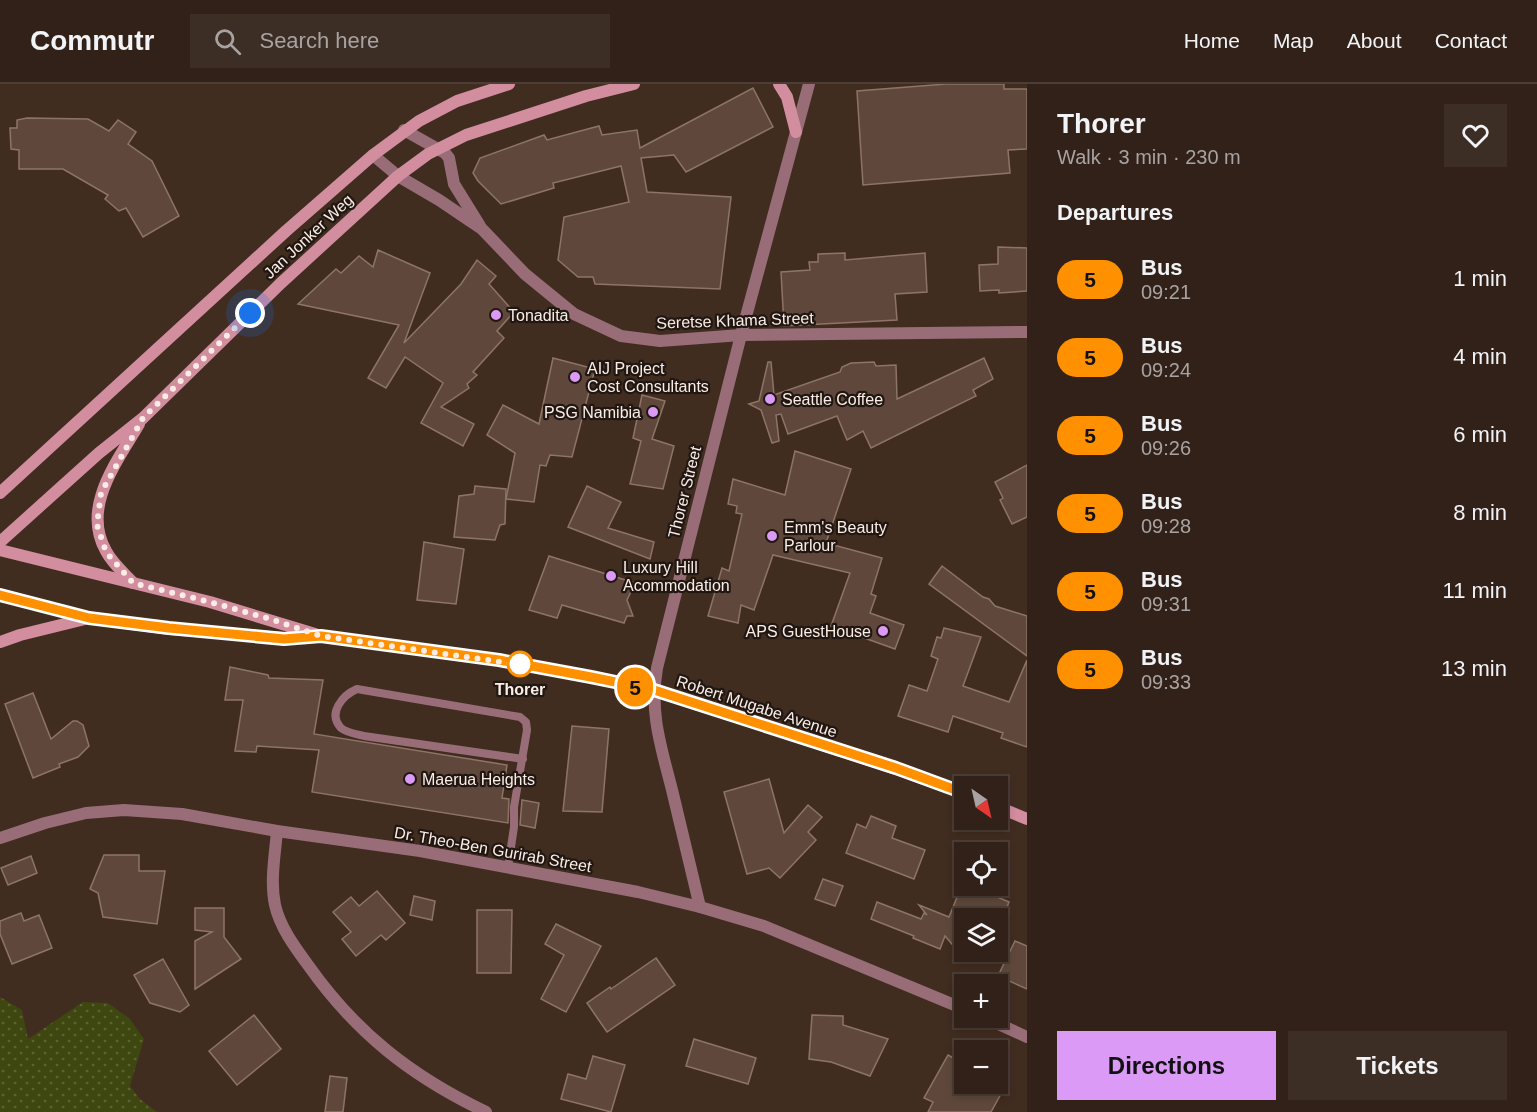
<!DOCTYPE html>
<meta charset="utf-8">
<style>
:root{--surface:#312118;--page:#3d2e25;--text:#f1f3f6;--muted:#a8a3a2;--line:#4c3e37;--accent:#da9af6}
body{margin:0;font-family:Helvetica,sans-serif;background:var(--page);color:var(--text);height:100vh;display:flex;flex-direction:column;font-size:22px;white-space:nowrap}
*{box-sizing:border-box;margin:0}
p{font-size:20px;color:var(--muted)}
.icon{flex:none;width:33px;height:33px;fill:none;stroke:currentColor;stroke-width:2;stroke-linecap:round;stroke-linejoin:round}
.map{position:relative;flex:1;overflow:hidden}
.drawer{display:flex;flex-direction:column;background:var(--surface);width:510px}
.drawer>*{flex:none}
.badge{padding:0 12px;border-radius:20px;font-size:21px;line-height:39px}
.needle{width:39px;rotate:146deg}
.buttons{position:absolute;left:954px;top:692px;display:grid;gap:12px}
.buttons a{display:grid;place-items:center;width:54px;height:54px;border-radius:0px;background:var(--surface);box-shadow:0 3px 9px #0003,0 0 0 2px var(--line);font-size:30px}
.you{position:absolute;width:30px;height:30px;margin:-15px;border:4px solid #fff;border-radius:50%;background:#1a73e8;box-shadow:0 0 0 9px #1a73e833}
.map>.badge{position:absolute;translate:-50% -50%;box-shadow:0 0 0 3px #fff}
h2{padding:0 30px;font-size:22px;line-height:54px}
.round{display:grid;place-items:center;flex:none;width:63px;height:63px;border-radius:0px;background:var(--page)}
.head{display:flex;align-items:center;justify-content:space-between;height:102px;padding:0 30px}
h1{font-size:28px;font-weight:600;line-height:45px}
.action{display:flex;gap:12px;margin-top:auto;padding:12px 30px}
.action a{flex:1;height:69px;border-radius:0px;background:var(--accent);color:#111;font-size:24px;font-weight:600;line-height:69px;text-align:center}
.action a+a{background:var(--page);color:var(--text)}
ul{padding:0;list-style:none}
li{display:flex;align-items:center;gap:18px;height:78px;padding:0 30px}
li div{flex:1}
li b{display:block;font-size:22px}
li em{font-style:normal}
li .badge{min-width:66px;font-weight:700;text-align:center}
header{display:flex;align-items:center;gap:36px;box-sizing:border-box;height:84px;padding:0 30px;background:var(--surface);border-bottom:2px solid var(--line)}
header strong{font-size:28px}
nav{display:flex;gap:33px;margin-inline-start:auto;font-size:21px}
.search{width:420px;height:54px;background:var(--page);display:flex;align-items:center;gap:15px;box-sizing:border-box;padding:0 21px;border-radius:0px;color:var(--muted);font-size:22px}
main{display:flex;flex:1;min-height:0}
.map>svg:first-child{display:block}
</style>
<header>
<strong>Commutr</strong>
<div class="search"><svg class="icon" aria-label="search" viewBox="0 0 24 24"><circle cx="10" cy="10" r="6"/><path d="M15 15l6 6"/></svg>Search here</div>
<nav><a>Home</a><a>Map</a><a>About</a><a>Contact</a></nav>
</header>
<main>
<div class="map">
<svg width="1027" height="1028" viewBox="0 0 1027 1028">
<defs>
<pattern id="grass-dots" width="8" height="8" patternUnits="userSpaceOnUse" patternTransform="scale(1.5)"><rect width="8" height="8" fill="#3e4710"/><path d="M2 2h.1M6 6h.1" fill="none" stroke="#5b6233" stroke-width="1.8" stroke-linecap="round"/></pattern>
</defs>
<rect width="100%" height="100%" fill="#412c20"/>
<!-- grass -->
<polygon fill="url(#grass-dots)" points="0,913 22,926 28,955 83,918 108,919 130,935 144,955 130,1002 140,1015 157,1028 0,1028"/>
<!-- building -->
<g fill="#5f483b" stroke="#8e7467" stroke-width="1.5">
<polygon points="946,0 1004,0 1004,5 1027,5 1027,65 1008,66 1010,89 863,101 857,7"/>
<polygon points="753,4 773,43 686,88 674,71 641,74 647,108 731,113 720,205 595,200 593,193 578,193 558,176 564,133 629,118 621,82 553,99 554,104 501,120 478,97 473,89 480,74 544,51 547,56 599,42 602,51 637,46 640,64"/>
<polygon points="27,34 88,35 109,47 118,36 136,48 128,60 152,77 179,132 143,153 126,124 119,127 105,115 108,111 63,85 19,85 19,66 11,65 10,44 17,44 17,36"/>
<polygon points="998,163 1027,164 1027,207 999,209 999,206 980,207 979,181 998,180"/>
<polygon points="378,166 430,189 404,259 461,200 477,176 496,192 489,200 514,228 497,247 504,254 473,288 477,291 467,300 469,304 441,323 474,340 463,362 421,339 443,299 405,273 386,304 368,294 399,241 298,220 336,185 341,189 359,172 373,183"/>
<polygon points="845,169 845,176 925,169 927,208 895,210 897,236 784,242 781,188 810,186 809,178 818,178 818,170"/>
<polygon points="553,274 595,285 572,373 550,371 546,382 540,381 534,418 506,415 515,369 487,351 503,321 539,340"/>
<polygon points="984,274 993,295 973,306 976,312 871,364 863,347 847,356 837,332 788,350 781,330 776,331 779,357 772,359 761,326 749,320 759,317 768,278 771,278 774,311 840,288 842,283 851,279 874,278 876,282 896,281 897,315"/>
<polygon points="642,311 665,317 652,355 674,362 663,405 630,400 641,357 633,354"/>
<polygon points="795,367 851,385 826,459 882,474 871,510 876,512 870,529 904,541 895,565 831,542 850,489 773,471 754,526 741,521 738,539 708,532 722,484 729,487 742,430 736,429 737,422 728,420 733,395 785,411"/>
<polygon points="1027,381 1027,433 1012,440 1000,416 1003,414 995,398"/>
<polygon points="475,402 506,405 505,440 500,441 495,456 454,453 459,412 474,410"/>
<polygon points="587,402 621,418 608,444 654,458 650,475 568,443"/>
<polygon points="424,458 464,465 456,520 417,516"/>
<polygon points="549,472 635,499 627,516 633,532 627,532 624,539 562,521 557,534 529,526"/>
<polygon points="942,482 983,513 989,515 995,522 1027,532 1027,572 929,500"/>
<polygon points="944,544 981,553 963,602 1009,618 1027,576 1027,663 1001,654 1003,649 953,632 948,648 898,632 909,601 927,607 938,575 931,572 937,553 941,554"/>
<polygon points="230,583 268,591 269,594 323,596 314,650 507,681 502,714 509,715 508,739 312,708 319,666 257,662 256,668 235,667 243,616 225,616"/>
<polygon points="33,609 51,655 73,637 77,637 83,641 89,662 78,673 59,680 60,683 33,694 5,620"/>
<polygon points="572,642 609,645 602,728 563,727"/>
<polygon points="769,695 784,749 808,721 822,733 808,748 816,756 780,794 769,784 747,790 724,708"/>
<polygon points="522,716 539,719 535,744 520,741"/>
<polygon points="871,732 896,742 892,754 925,766 914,795 846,769 857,740 866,744"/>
<polygon points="104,771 139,771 139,787 165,787 157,840 103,833 98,809 90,805"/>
<polygon points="31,772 37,789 8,801 1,784"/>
<polygon points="823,795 843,802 835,822 815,815"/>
<polygon points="964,796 964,801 999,801 995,812 1009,818 1003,834 964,834 964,874 945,852 940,865 913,854 914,852 871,835 877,818 921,835 924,829 927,831 919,821 949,833"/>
<polygon points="377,807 405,839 386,856 381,851 356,872 342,855 351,848 333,828 351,813 359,822"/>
<polygon points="414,812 435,817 432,836 410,831"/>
<polygon points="195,824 224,824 224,853 241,875 195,905 195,857 212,848 195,846"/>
<polygon points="477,826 512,826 511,889 477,889"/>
<polygon points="21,829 24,837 39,831 52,864 12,880 0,850 0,837"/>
<polygon points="556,840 601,862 566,928 541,915 564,871 545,860"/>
<polygon points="1015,857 1027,862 1027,905 998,892"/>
<polygon points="656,874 675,901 607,948 587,919 610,903 611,905"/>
<polygon points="163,875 189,921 180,928 150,919 134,891"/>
<polygon points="254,931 281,965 237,1001 209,967"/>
<polygon points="812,931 843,932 843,941 888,955 870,992 831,978 809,975"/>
<polygon points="694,955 756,974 748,1000 686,982"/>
<polygon points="948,971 964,980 964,999 1007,999 991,1028 928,1028 933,1018 924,1014"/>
<polygon points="593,972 625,981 611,1028 561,1015 568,990 586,995"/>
<polygon points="330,992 347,994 343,1028 325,1028"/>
</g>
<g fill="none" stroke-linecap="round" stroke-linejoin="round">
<!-- service -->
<path stroke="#986d78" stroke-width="8" d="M 508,783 L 514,743 L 514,723 L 527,646 L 526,638 L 520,633 L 357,605 C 343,611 327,629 341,644 C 347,649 357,650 364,652 L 523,675"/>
<!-- minor -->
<g stroke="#986d78" stroke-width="12">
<polyline points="404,46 445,69 449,74 454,100 480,142"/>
<polyline points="373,71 398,92 439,116 482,145 525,190 574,230 621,252 660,257 741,251 1027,248"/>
<path d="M 277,747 C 275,771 270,797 275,821 C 280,843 294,862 308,881 C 356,949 411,992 486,1028"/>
<polyline points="0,754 45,739 86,729 124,726 182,730 277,747 420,767 638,808 700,823 764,842 964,925"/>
<path d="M 700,823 C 691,785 682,748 673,710 C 662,665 649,631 657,584 L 741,251 L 809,0"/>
<polyline points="983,933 1027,953"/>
</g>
<!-- secondary -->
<g stroke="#d28d9f" stroke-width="12">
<polyline points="779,0 787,13 796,48"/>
<polyline points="0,409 286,147 373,71 419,37 457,17 509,0"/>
<polyline points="0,458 99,369 143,334 281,199 398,92 428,70 466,51 586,12 634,0"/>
<polyline points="0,466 210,518 315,550"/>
<path d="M 133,499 C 124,489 112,479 106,467 C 81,423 117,378 139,340"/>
<polyline points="0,511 89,534 169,545 284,554 321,552 499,576 591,593 654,606 896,685 964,709"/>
<polyline points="0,558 20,551 85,535"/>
<polyline points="998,723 1027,735"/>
</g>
</g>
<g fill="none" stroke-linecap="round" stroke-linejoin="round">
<!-- line casing -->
<g stroke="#fff" stroke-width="14">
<polyline id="line" points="0,511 89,534 169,544 284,555 321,552 499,576 591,593 654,606 896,684 964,709"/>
</g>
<!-- line -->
<use href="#line" stroke="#ff9000" stroke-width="9"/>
<!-- walk -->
<polyline stroke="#fbede5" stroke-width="6" stroke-dasharray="0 10.8" points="250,229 143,334 101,409 97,441 106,468 133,499 210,518 270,535 321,552 522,581 520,580"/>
</g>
<!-- markers -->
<g fill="#da9af6" stroke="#211712" stroke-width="2">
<circle cx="496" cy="231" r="6"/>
<circle cx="575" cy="293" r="6"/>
<circle cx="770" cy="315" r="6"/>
<circle cx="653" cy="328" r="6"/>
<circle cx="772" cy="452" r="6"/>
<circle cx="611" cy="492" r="6"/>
<circle cx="883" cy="547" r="6"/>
<circle cx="410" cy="695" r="6"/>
</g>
<circle fill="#fff" stroke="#ff9000" stroke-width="3" cx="520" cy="580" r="12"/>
<g text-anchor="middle" stroke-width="4.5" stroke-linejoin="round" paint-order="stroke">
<!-- street labels -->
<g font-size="16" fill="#fbede5" stroke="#211712">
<text transform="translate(308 152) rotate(-43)" y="6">Jan Jonker Weg</text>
<text transform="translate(735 236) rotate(-2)" y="6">Seretse Khama Street</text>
<text transform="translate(684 408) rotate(-76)" y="6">Thorer Street</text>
<text transform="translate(757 622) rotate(18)" y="6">Robert Mugabe Avenue</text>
<text transform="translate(493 765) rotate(10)" y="6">Dr. Theo-Ben Gurirab Street</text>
</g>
<!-- poi labels -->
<g font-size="16" fill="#fbede5" stroke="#211712" text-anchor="start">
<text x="508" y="237">Tonadita</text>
<text x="587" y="290">AIJ Project<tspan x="587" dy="18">Cost Consultants</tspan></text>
<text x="782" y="321">Seattle Coffee</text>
<text x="641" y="334" text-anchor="end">PSG Namibia</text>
<text x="784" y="449">Emm's Beauty<tspan x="784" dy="18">Parlour</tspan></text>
<text x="623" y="489">Luxury Hill<tspan x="623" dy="18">Acommodation</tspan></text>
<text x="871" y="553" text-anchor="end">APS GuestHouse</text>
<text x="422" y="701">Maerua Heights</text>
</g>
<!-- stop labels -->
<g font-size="16" font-weight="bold" fill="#fbede5" stroke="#211712">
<text x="520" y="611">Thorer</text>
</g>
</g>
</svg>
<div class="buttons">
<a><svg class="needle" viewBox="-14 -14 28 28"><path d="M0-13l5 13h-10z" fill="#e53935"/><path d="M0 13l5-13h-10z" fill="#a8a3a2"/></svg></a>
<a><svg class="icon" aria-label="locate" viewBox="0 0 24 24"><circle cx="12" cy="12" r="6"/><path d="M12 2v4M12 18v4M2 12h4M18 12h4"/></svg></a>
<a><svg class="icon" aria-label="layers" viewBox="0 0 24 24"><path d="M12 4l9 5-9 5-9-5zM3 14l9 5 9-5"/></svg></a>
<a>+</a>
<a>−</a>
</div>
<div class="you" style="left:250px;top:229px"></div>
<b class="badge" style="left:635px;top:603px;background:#ff9000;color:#111">5</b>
</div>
<section class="drawer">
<div class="head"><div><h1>Thorer</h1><p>Walk · 3 min · 230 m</p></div><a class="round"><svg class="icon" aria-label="heart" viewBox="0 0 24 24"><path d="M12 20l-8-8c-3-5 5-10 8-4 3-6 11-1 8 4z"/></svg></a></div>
<h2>Departures</h2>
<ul>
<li><span class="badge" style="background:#ff9000;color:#111">5</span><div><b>Bus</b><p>09:21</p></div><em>1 min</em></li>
<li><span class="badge" style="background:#ff9000;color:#111">5</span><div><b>Bus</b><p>09:24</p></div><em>4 min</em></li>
<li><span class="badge" style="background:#ff9000;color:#111">5</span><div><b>Bus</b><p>09:26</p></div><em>6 min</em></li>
<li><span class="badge" style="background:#ff9000;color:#111">5</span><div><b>Bus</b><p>09:28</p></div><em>8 min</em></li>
<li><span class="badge" style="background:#ff9000;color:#111">5</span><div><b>Bus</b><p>09:31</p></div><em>11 min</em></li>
<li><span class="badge" style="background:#ff9000;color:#111">5</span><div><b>Bus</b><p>09:33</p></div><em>13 min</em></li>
</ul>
<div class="action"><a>Directions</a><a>Tickets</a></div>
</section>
</main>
